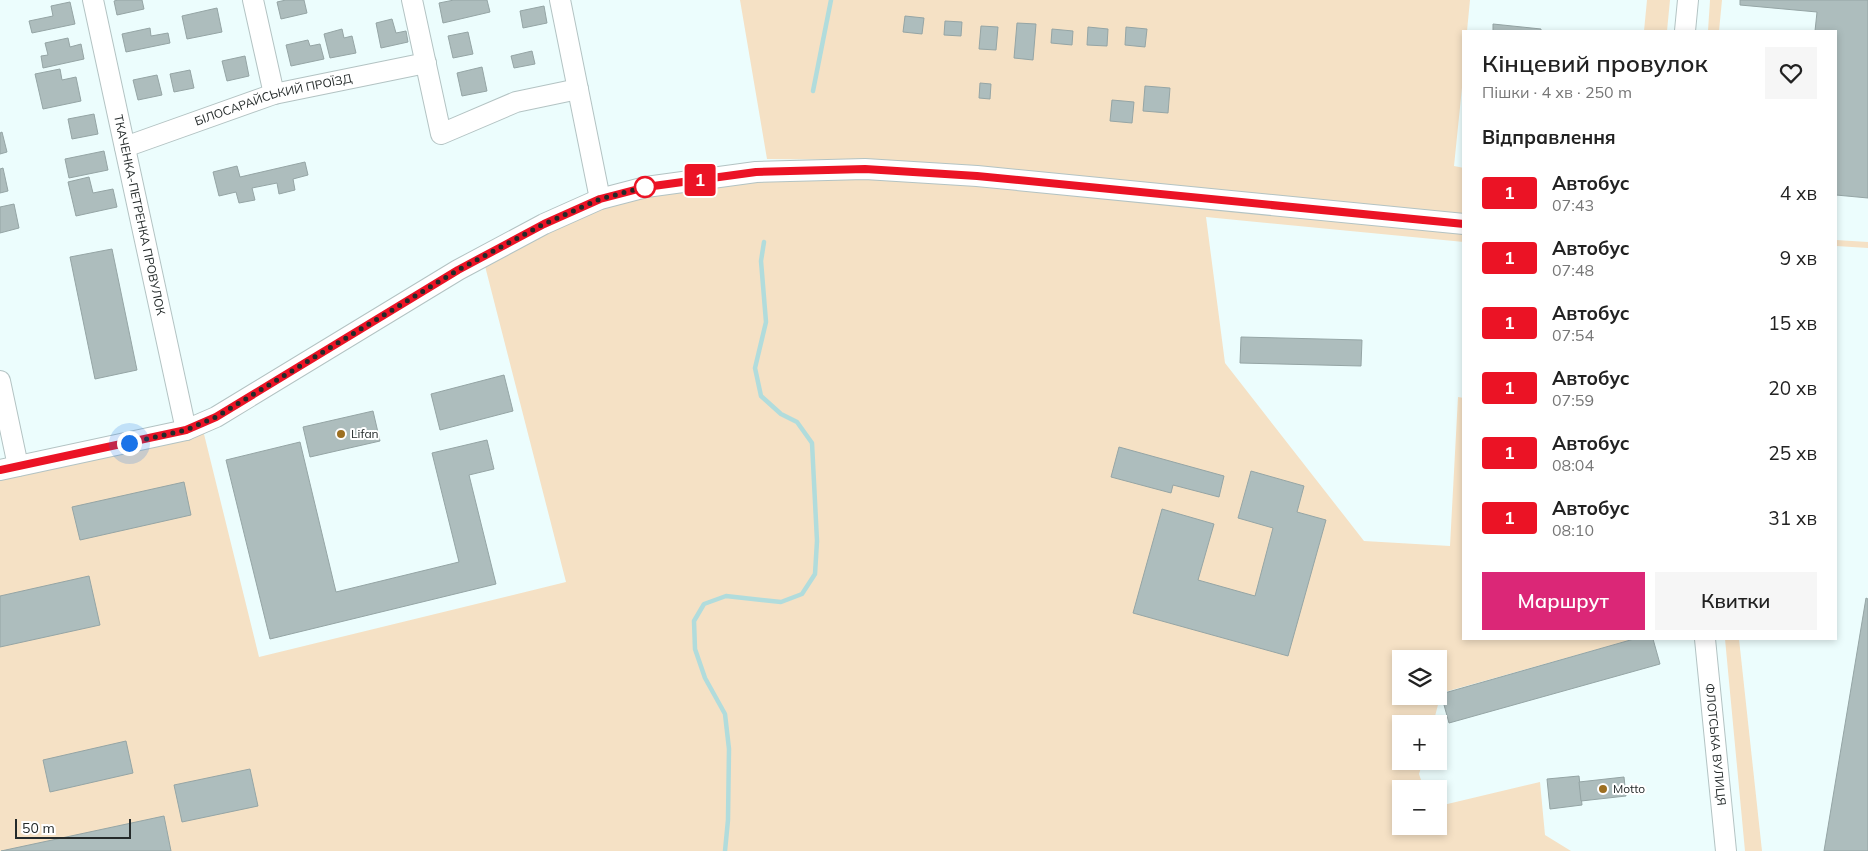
<!DOCTYPE html>
<html lang="uk">
<meta charset="utf-8">
<style>
:root{--surface:#fff;--page:#f6f6f6;--text:#222;--muted:#767676;--accent:#db2777}
body{margin:0;font-family:Mulish,sans-serif;background:var(--page);color:var(--text);height:100vh;display:flex;flex-direction:column;font-size:19px;white-space:nowrap}
*{box-sizing:border-box;margin:0}
p{font-size:16px;color:var(--muted)}
.icon{flex:none;width:28px;height:28px;fill:none;stroke:currentColor;stroke-width:2;stroke-linecap:round;stroke-linejoin:round}
.map{position:relative;flex:1;overflow:hidden}
.drawer{position:absolute;left:1462px;top:30px;width:375px;height:610px;display:flex;flex-direction:column;background:var(--surface);border-radius:0px;box-shadow:0 2px 8px #0003}
.drawer>*{flex:none}
.badge{padding:0 10px;border-radius:4px;font-size:18px;line-height:32px}
.buttons{position:absolute;left:1392px;top:650px;display:grid;gap:10px}
.buttons a{display:grid;place-items:center;width:55px;height:55px;border-radius:0px;background:var(--surface);box-shadow:0 2px 8px #0003;font-size:25px}
.scale{position:absolute;left:15px;bottom:12px;width:116px;box-sizing:border-box;padding-left:5px;border:2px solid #242a2a;border-top:0;font-size:14px;line-height:18px;white-space:nowrap;color:#242a2a;-webkit-text-stroke:4px #fff;paint-order:stroke}
.you{position:absolute;width:25px;height:25px;margin:-12px;border:4px solid #fff;border-radius:50%;background:#1a73e8;box-shadow:0 0 0 8px #1a73e833}
.map>.badge{position:absolute;translate:-50% -50%;box-shadow:0 0 0 2px #fff}
h2{padding:0 20px;font-size:19px;line-height:45px}
.round{display:grid;place-items:center;flex:none;width:52px;height:52px;border-radius:0px;background:var(--page)}
.head{display:flex;align-items:center;justify-content:space-between;height:85px;padding:0 20px}
h1{font-size:24px;font-weight:600;line-height:38px}
.primary-button{display:flex;gap:10px;margin-top:auto;padding:10px 20px}
.primary-button a{flex:1;height:58px;border-radius:0px;background:var(--accent);color:#fff;font-size:20px;font-weight:600;line-height:58px;text-align:center}
.primary-button a+a{background:var(--page);color:var(--text)}
ul{padding:0;list-style:none}
li{display:flex;align-items:center;gap:15px;height:65px;padding:0 20px}
li div{flex:1}
li b{display:block;font-size:19px}
li em{font-style:normal}
li .badge{min-width:55px;font-weight:700;text-align:center}
.map>svg:first-child{display:block}
</style>
<div class="map">
<svg width="1868" height="851" viewBox="0 0 1868 851">
<rect width="100%" height="100%" fill="#ecfdfd"/>
<!-- green -->
<g fill="#f5e1c5" fill-rule="evenodd">
<polygon points="740,0 1470,0 1467,31 1464,31 1464,68 1454,166 1464,168 1464,215 863,160 767,159"/>
<polygon points="1647,0 1670,0 1667,31 1644,31"/>
<polygon points="1710,0 1722,0 1719,31 1708,31"/>
<path d="M 865,178 L 979,184 L 1464,233 L 1464,242 L 1206,217 L 1225,363 L 1364,541 L 1450,546 L 1458,397 L 1464,398 L 1464,639 L 1634,639 L 1441,693 L 1433,724 L 1401,724 L 1401,761 L 1423,761 L 1419,774 L 1424,789 L 1401,789 L 1401,826 L 1439,826 L 1439,806 L 1540,782 L 1545,835 L 1571,851 L 0,851 L 0,479 L 202,426 L 259,657 L 566,582 L 485,266 L 548,232 L 602,208 L 648,195 L 757,181 ZM 1401,659 L 1439,659 L 1439,696 L 1401,696 Z"/>
<polygon points="1836,240 1868,242 1868,248 1836,246"/>
<polygon points="1725,639 1739,639 1762,851 1745,851"/>
</g>
<g fill="none" stroke-linecap="round" stroke-linejoin="round">
<!-- stream -->
<g stroke="#b1dcdc" stroke-width="4.5">
<polyline points="813,91 831,0"/>
<polyline points="725,851 728,820 729,749 725,714 705,678 695,649 694,621 704,604 726,596 781,602 802,594 815,574 817,541 812,443 797,422 781,414 761,396 755,368 766,322 761,261 764,242"/>
</g>
</g>
<!-- building -->
<g fill="#adbdbd" stroke="#95a5a5">
<polygon points="118,0 142,0 144,9 117,15 114,1"/>
<polygon points="286,0 304,0 307,13 281,19 277,2"/>
<polygon points="454,0 487,0 490,12 443,23 439,3"/>
<polygon points="1740,0 1868,0 1868,198 1836,195 1836,31 1815,31 1817,12 1740,5"/>
<polygon points="70,2 75,24 32,33 29,21 53,16 51,6"/>
<polygon points="544,6 547,23 523,28 520,11"/>
<polygon points="217,8 222,32 187,39 182,16"/>
<polygon points="905,16 924,18 922,34 903,32"/>
<polygon points="392,19 396,33 406,31 408,42 381,48 376,23"/>
<polygon points="945,21 962,22 961,36 944,35"/>
<polygon points="1017,23 1036,24 1033,60 1014,58"/>
<polygon points="1493,24 1541,29 1541,31 1493,31"/>
<polygon points="981,26 998,27 996,50 979,49"/>
<polygon points="1088,27 1108,29 1107,46 1087,45"/>
<polygon points="1126,27 1147,29 1145,47 1125,45"/>
<polygon points="150,28 151,36 168,33 170,43 126,52 122,34"/>
<polygon points="342,29 344,38 352,36 356,53 330,58 324,34"/>
<polygon points="1052,29 1073,31 1072,45 1051,43"/>
<polygon points="468,32 473,54 453,58 448,36"/>
<polygon points="68,38 70,47 81,44 84,59 43,68 41,56 48,55 45,43"/>
<polygon points="308,40 310,46 320,44 324,59 291,66 286,45"/>
<polygon points="532,51 535,64 514,68 511,56"/>
<polygon points="245,56 249,76 227,81 222,61"/>
<polygon points="482,67 487,91 462,96 457,73"/>
<polygon points="60,69 62,80 76,77 81,101 43,109 35,74"/>
<polygon points="190,70 194,88 174,92 170,74"/>
<polygon points="157,75 162,95 138,100 133,80"/>
<polygon points="980,83 991,84 990,99 979,98"/>
<polygon points="1145,86 1170,88 1168,113 1143,111"/>
<polygon points="1112,100 1134,102 1132,123 1110,121"/>
<polygon points="94,114 98,134 72,139 68,119"/>
<polygon points="2,132 7,152 0,154 0,133"/>
<polygon points="104,151 108,170 69,178 65,159"/>
<polygon points="305,162 308,175 293,179 295,190 279,194 277,183 252,188 255,200 239,203 236,192 219,196 213,172 237,166 240,177"/>
<polygon points="3,168 8,191 0,193 0,169"/>
<polygon points="89,177 93,193 113,189 117,207 76,216 68,182"/>
<polygon points="14,204 19,228 0,233 0,207"/>
<polygon points="112,249 137,370 95,379 70,257"/>
<polygon points="1241,337 1362,340 1361,366 1240,363"/>
<polygon points="504,375 513,411 440,430 431,394"/>
<polygon points="373,411 380,441 310,457 303,427"/>
<polygon points="487,440 494,469 469,475 496,584 270,639 226,460 300,442 336,592 459,562 432,453"/>
<polygon points="1119,447 1224,476 1219,497 1173,485 1171,493 1111,477"/>
<polygon points="1251,471 1304,486 1297,512 1326,520 1288,656 1133,613 1162,509 1214,524 1198,580 1255,596 1273,528 1238,518"/>
<polygon points="184,482 191,515 80,540 72,507"/>
<polygon points="89,576 100,625 0,647 0,596"/>
<polygon points="1866,598 1868,599 1868,851 1824,851"/>
<polygon points="1634,639 1653,639 1660,664 1449,723 1441,694"/>
<polygon points="126,741 133,773 50,792 43,760"/>
<polygon points="250,769 258,806 182,822 174,785"/>
<polygon points="1579,776 1582,805 1550,809 1547,779"/>
<polygon points="1624,777 1626,796 1581,801 1579,782"/>
<polygon points="164,816 171,851 1,851"/>
</g>
<g fill="none" stroke-linecap="round" stroke-linejoin="round">
<!-- minor casing -->
<g stroke="#b3c3c3" stroke-width="22">
<g id="minor">
<path id="s1" d="M 93,0 L 186,430"/>
<polyline points="253,0 274,94"/>
<polyline points="412,0 441,134 516,102 578,89"/>
<polyline points="560,0 600,199"/>
<polyline points="1685,31 1688,0"/>
<path id="s2" d="M 125,147 L 274,94 L 426,63"/>
<polyline points="0,381 18,466"/>
<polyline points="0,470 186,430 216,417 458,270 544,224 600,199 646,187 756,172 865,169 977,176 1464,224"/>
<path id="s3" d="M 1705,639 L 1726,851"/>
</g>
</g>
<!-- minor -->
<use href="#minor" stroke="#fff" stroke-width="20"/>
</g>
<g fill="none" stroke-linecap="round" stroke-linejoin="round">
<!-- line casing -->
<g stroke="#fff" stroke-width="11">
<polyline id="line" points="0,470 186,430 216,417 458,270 544,224 600,199 646,187 756,172 865,169 977,176 1464,224"/>
</g>
<!-- line -->
<use href="#line" stroke="#eb1325" stroke-width="8"/>
<!-- walk -->
<polyline stroke="#242a2a" stroke-width="5" stroke-dasharray="0 9" points="129,443 186,430 216,417 458,270 544,224 600,199 645,187"/>
</g>
<!-- markers -->
<circle fill="#fff" stroke="#eb1325" stroke-width="2.5" cx="645" cy="187" r="10"/>
<g fill="#9d6f21" stroke="#fff" stroke-width="2">
<circle cx="341" cy="434" r="5"/>
<circle cx="1603" cy="789" r="5"/>
</g>
<g text-anchor="middle" stroke-width="4" stroke-linejoin="round" paint-order="stroke">
<!-- street labels -->
<g font-size="12" fill="#242a2a" stroke="#fff">
<text dy="4" stroke="none"><textPath href="#s2" startOffset="156">БІЛОСАРАЙСЬКИЙ ПРОЇЗД</textPath></text>
<text dy="4" stroke="none"><textPath href="#s1" startOffset="220">ТКАЧЕНКА-ПЕТРЕНКА ПРОВУЛОК</textPath></text>
<text dy="4" stroke="none"><textPath href="#s3" startOffset="106">ФЛОТСЬКА ВУЛИЦЯ</textPath></text>
</g>
<!-- poi labels -->
<g font-size="12" fill="#242a2a" stroke="#fff" text-anchor="start">
<text x="351" y="438">Lifan</text>
<text x="1613" y="793">Motto</text>
</g>
</g>
</svg>
<div class="buttons">
<a><svg class="icon" aria-label="layers" viewBox="0 0 24 24"><path d="M12 4l9 5-9 5-9-5zM3 14l9 5 9-5"/></svg></a>
<a>+</a>
<a>−</a>
</div>
<div class="scale">50 m</div>
<div class="you" style="left:129px;top:443px"></div>
<b class="badge" style="left:700px;top:180px;background:#eb1325;color:#fff">1</b>
<section class="drawer">
<div class="head"><div><h1>Кінцевий провулок</h1><p>Пішки · 4 хв · 250 m</p></div><a class="round"><svg class="icon" aria-label="heart" viewBox="0 0 24 24"><path d="M12 20l-8-8c-3-5 5-10 8-4 3-6 11-1 8 4z"/></svg></a></div>
<h2>Відправлення</h2>
<ul>
<li><span class="badge" style="background:#eb1325;color:#fff">1</span><div><b>Автобус</b><p>07:43</p></div><em>4 хв</em></li>
<li><span class="badge" style="background:#eb1325;color:#fff">1</span><div><b>Автобус</b><p>07:48</p></div><em>9 хв</em></li>
<li><span class="badge" style="background:#eb1325;color:#fff">1</span><div><b>Автобус</b><p>07:54</p></div><em>15 хв</em></li>
<li><span class="badge" style="background:#eb1325;color:#fff">1</span><div><b>Автобус</b><p>07:59</p></div><em>20 хв</em></li>
<li><span class="badge" style="background:#eb1325;color:#fff">1</span><div><b>Автобус</b><p>08:04</p></div><em>25 хв</em></li>
<li><span class="badge" style="background:#eb1325;color:#fff">1</span><div><b>Автобус</b><p>08:10</p></div><em>31 хв</em></li>
</ul>
<div class="primary-button"><a>Маршрут</a><a>Квитки</a></div>
</section>
</div>
